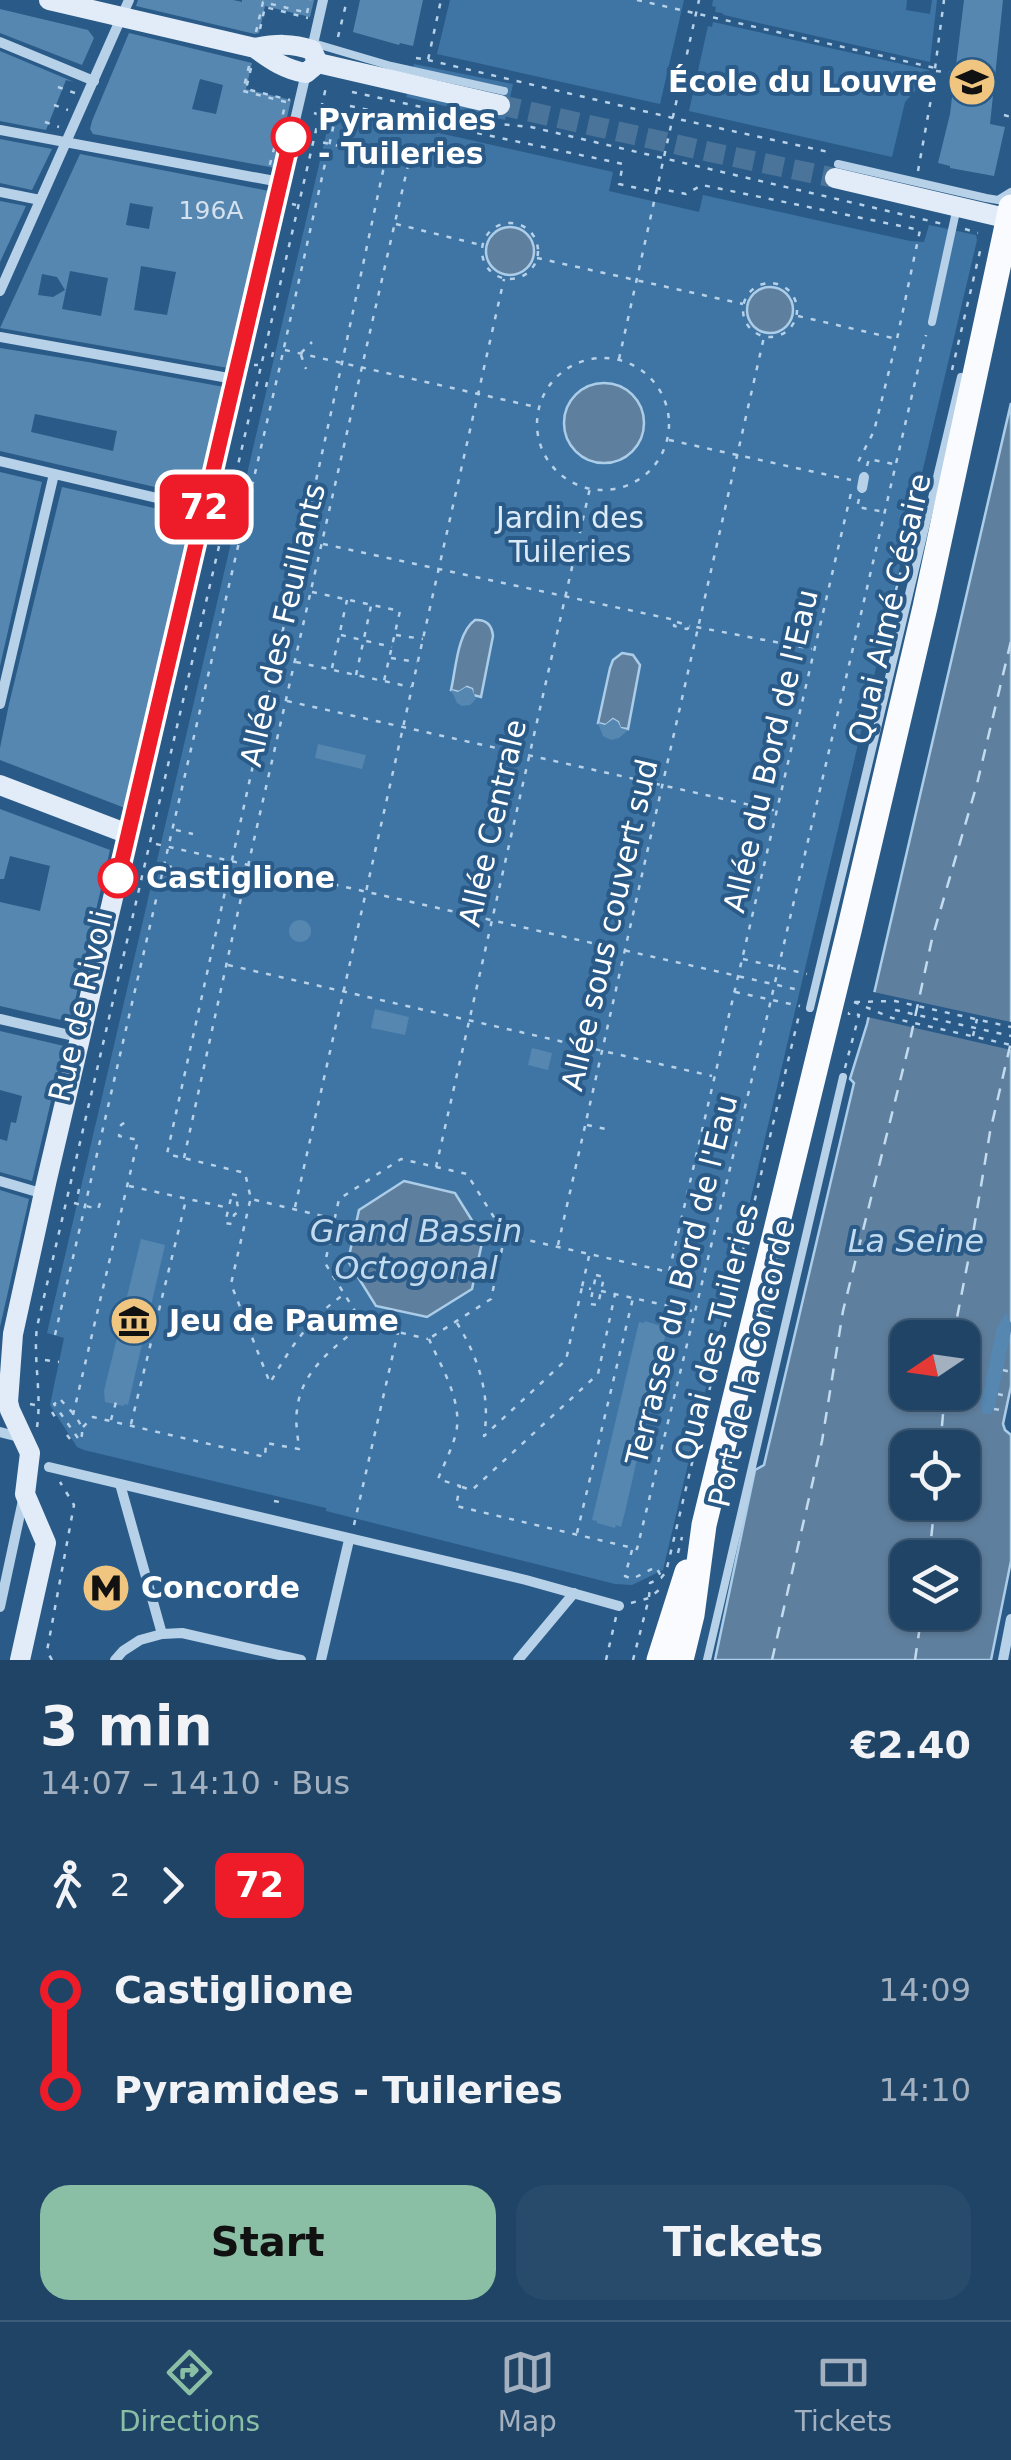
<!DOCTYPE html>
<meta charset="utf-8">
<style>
:root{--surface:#204466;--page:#284b6c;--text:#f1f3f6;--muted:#a2b0bf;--line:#3d5c7a;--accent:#8abfa5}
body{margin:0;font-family:"DejaVu Sans",sans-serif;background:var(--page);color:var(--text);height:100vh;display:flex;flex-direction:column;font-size:38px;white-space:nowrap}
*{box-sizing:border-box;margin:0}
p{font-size:32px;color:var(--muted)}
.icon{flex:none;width:55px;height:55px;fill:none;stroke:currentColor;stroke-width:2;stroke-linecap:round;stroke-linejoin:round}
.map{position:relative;height:1660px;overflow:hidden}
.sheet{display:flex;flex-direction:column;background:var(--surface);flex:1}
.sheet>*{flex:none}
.badge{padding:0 20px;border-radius:15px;font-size:35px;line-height:65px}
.needle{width:65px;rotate:257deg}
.tools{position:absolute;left:890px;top:1320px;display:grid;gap:20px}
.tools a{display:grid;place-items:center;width:90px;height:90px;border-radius:20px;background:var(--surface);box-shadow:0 2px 8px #0004,0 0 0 2px var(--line);font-size:50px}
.map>.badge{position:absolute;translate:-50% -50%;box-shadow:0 0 0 5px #fff}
.legs{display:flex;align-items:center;gap:15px;height:110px;padding:0 40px;font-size:32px}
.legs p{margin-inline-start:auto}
.summary{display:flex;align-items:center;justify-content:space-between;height:170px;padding:0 40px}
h1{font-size:55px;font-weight:600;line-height:75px}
.action{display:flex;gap:20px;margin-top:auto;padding:20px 40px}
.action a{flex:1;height:115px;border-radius:30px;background:var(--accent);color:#111;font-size:40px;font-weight:600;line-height:115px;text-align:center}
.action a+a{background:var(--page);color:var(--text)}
ul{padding:0 40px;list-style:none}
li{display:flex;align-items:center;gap:35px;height:100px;font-size:38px}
li i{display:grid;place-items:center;width:15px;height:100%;margin:0 12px;background:currentColor}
li i::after{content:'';width:25px;height:25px;margin:-12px;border:8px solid;border-radius:50%;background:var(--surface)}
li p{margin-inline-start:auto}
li:first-child i{background:linear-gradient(#0000 50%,currentColor 0)}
li:last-child i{background:linear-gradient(currentColor 50%,#0000 0)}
.tab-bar{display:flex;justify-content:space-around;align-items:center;height:140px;border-top:2px solid var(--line);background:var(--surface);font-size:28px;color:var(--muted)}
.tab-bar a{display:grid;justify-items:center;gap:5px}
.tab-bar .active{color:var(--accent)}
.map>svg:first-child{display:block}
</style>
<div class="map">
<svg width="1011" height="1660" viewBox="0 0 1011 1660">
<rect width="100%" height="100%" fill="#2a5b88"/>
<!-- green -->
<g fill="#3f75a4">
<polygon points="450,0 684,0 660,104 437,54"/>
<polygon points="713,0 907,0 906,10 930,14 932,0 937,0 930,62 724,15 722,13 715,12 716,7 712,6"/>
<polygon points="713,22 929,70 928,83 923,82 905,102 892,157 689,111 708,26 712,27"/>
<polygon points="414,64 513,84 505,120 406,97 408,92 500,114 506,87 413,68"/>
<polygon points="332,109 613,172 609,191 699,212 703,195 910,241 924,242 929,225 976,235 977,240 663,1570 632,1585 615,1584 326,1511 326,1508 84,1450 77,1447 50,1405 64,1338 47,1333"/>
</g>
<!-- water -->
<g fill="#5f7f9e" stroke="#accde8" stroke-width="2.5" fill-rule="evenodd">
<circle cx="510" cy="251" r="24"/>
<circle cx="770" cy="310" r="23"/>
<circle cx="604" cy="423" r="40"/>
<path d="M 1011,403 L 1011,1386 L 1003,1424 L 1005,1430 L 1011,1435 L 1011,1561 L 991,1660 L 715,1660 L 755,1470 L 764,1465 L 854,1083 L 850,1079 L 867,1024 ZM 908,1338 L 962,1338 L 962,1392 L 908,1392 ZM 908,1448 L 962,1448 L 962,1502 L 908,1502 ZM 908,1558 L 962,1558 L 962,1612 L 908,1612 Z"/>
<path d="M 475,620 C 486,619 492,625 493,636 L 481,697 L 473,695 L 472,689 L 467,687 L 459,692 L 451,690 C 456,669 457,633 475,620 Z"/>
<polygon points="622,653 633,655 640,665 628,729 620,728 618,722 613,719 606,725 598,723 610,668 613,660"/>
<polygon points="404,1181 455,1193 483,1238 472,1289 427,1317 376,1306 348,1261 359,1210"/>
</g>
<!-- pier -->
<polygon fill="#2a5b88" points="869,991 1011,1022 1011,1050 863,1016"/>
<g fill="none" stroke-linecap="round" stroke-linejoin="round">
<!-- ferry -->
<g stroke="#c3dbef" stroke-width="2.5" stroke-dasharray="12 10" stroke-linecap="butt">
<polyline points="953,1338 971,1246 990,1132 1011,1042"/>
<polyline points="940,1448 945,1392"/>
<polyline points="929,1558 935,1502"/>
<polyline points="772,1660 822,1441 843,1311 909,1045 932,939 977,784 1011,641"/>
<polyline points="915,1660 922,1612"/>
</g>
</g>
<!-- building -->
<g fill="#5687b1" fill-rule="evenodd">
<polygon points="138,0 233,0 242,2 242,0 314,0 310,17 265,6 259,33 255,34 136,6"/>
<polygon points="360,0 423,0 413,46 400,43 399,45 353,32"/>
<polygon points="964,0 1003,0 990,124 1005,127 994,176 950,168 950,166 938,163 950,114"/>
<polygon points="0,9 88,30 94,38 82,65 0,33"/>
<path d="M 129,33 L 252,63 L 246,89 L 291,100 L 275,168 L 93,134 L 90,129 L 92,121 ZM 200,79 L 223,85 L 216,114 L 192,109 Z"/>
<polygon points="0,51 74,82 66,80 46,130 0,121"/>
<polygon points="0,139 52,149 32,190 0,183"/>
<path d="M 80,154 L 269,191 L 228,368 L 0,328 ZM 130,203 L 153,207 L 149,229 L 126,225 ZM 141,266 L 176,272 L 167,315 L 134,310 ZM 70,271 L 108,278 L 101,316 L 62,309 ZM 42,274 L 57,277 L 65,290 L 53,297 L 38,295 Z"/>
<polygon points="0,201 26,206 0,262"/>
<path d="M 0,348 L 88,362 L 224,387 L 198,497 L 0,451 ZM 35,414 L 117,431 L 113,451 L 31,432 Z"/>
<polygon points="0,472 42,482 0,666"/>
<polygon points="62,487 193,517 125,808 0,760 0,748 9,704"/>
<polygon points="466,687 472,689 476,699 470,705 462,706 457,703 451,690 458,692"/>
<polygon points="613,719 618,722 621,728 628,730 619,738 611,740 603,736 598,723 605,725"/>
<polygon points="318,744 366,755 362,769 315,758"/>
<polygon points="0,809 110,850 70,1022 0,1006 0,902 40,911 50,866 10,856 4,879 0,879"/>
<circle cx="300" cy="931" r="11"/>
<polygon points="375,1009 409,1017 405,1035 371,1028"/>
<polygon points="0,1031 64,1046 32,1181 0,1172 0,1139 7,1141 11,1122 16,1123 22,1096 0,1090"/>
<polygon points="532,1048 552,1053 548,1070 528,1065"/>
<polygon points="0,1190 29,1199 0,1327"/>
<polygon points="141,1239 165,1245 128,1405 124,1404 124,1406 105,1402 104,1391"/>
<polygon points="1006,1313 1011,1323 1011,1331 995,1406 991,1414 983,1414 981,1404 997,1327"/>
<polygon points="645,1321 667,1328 625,1512 621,1527 616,1525 615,1528 597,1523 597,1521 592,1520 639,1322 644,1323"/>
</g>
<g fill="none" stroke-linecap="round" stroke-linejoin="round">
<!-- secondary-tunnel -->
<polyline stroke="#4a749a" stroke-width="20" stroke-dasharray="20 10" stroke-linecap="butt" points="500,105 710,152 835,178"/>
<!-- path -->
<g stroke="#b7d1e8" stroke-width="2.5" stroke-dasharray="5 8" stroke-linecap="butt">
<polyline points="637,0 935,68"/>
<polyline points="307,13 310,0"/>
<polyline points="260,29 265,7 308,18"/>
<polyline points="256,32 263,2 308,13"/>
<polyline points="338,37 347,0"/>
<polyline points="416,58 428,60 441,0"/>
<polyline points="428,60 673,118 833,153"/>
<polyline points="249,66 243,91 286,102 269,168"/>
<polyline points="251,68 246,89 290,100"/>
<polyline points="936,71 954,73"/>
<polyline points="58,87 75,93"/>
<polyline points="352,92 500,124 531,127 943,224"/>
<polyline points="54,105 68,110"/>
<polyline points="350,106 623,164 619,184 655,192"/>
<polyline points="314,113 317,114"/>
<polyline points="1004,115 1011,117"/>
<polyline points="45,122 59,127"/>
<polyline points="918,171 931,99 944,0"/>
<polyline points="656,188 686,194 702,185 920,230 897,339 874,431 856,466"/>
<polyline points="292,204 296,205"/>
<circle cx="510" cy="251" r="28"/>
<polyline points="396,224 481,245"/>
<polyline points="965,229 978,233"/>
<polyline points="537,258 743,304"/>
<circle cx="770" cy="310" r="27"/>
<polyline points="798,316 897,339"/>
<polyline points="285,350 536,407"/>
<polyline points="301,353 312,342"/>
<polyline points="301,355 306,369"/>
<polyline points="272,357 274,348"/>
<circle cx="603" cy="424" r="66"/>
<polyline points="619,359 699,0"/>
<polyline points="254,365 258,365"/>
<polyline points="952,370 981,247"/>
<polyline points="266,387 268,378"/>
<polyline points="669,440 851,480"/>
<polyline points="867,466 869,459 893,464"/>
<polyline points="224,498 228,499"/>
<polyline points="859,499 857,507 885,512"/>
<polyline points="323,544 675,620 674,626 687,629 691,626 812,649"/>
<polyline points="896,590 905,554"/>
<polyline points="312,592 400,611 384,681"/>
<polyline points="677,622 690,626"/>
<polyline points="341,635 392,647"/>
<polyline points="396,635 423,639"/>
<polyline points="391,658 417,662"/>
<polyline points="296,662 411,687"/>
<polyline points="332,668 347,600"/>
<polyline points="356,675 371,606"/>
<polyline points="287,701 777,811"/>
<polyline points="176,830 193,834"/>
<polyline points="156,844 799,990"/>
<polyline points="167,866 185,870"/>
<polyline points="743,959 807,974"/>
<polyline points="228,965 712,1076"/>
<polyline points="735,992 800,1006"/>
<polyline points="895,1010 1011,1036"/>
<polyline points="973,1036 977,1019"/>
<polyline points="845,1068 859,1015 849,1013 849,1015"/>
<polyline points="587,1125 610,1130"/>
<polyline points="184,1158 248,866 409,161 321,142"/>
<polyline points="436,1167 590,488"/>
<polyline points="129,1186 229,1208"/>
<polyline points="78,1194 80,1184"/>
<polygon points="232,1194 239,1196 237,1203 239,1211 234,1215 232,1224 225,1223"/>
<path d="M 250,1201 L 231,1284 L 270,1383 C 290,1348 310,1318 343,1295"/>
<polyline points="74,1203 98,1209 101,1200"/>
<polyline points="295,1207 504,279"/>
<polyline points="335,1219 251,1199 245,1173 167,1154 342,363 386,157"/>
<polyline points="505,1235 669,1272 851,493"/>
<polyline points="558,1245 764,337"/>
<polyline points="589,1256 582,1287 591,1289"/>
<polygon points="596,1275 604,1277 598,1305 590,1304"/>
<polyline points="601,1291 692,1311"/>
<path d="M 457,1323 C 478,1357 491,1395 484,1436 L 566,1360 L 582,1287"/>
<polyline points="363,1324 325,1263 339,1199 401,1159 467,1174 505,1235 491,1299 430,1338"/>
<polyline points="363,1324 428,1339"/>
<polyline points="55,1335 279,370 337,110"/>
<path d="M 429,1339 C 441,1367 463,1401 456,1433 C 452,1449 444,1464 438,1479 L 460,1486 L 456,1506 L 637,1549 L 766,1021 L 926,335"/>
<polyline points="45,1360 59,1362"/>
<polyline points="1003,1370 1011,1372"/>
<polyline points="998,1394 1009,1397"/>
<path d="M 61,1400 C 71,1412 88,1425 80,1441 L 54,1404 Z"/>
<polyline points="30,1404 35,1405"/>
<polyline points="994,1409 1006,1411"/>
<polyline points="52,1412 57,1420"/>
<polyline points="73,1415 138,1140 119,1136 121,1125 130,1119"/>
<polyline points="111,1420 116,1402"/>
<polyline points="131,1424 186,1200"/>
<path d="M 37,1427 C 42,1394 33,1360 37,1327 L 327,83"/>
<path d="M 83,1427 L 93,1417 L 265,1457 L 266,1443 L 299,1449 C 298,1437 295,1423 297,1410 C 301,1371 333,1348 362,1325"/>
<polyline points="67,1435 73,1443"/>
<polyline points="462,1487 472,1490 598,1374 615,1294"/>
<polyline points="274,1501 285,1503"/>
<polyline points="354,1525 398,1332"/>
<polyline points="577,1533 633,1298"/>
<polyline points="632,1550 625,1576 632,1579 656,1567 661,1576"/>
<polyline points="678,1553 682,1537"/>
<polyline points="631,1603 649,1598 659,1590"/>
<polyline points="52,1660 47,1651 74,1505 60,1482"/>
<polyline points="606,1660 616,1617"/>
<polyline points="633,1660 649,1598 650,1583 661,1578 666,1572 800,1011"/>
</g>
<!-- lane -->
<g stroke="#b7d1e8" stroke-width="8">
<polyline points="313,43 391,66 504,91"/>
<polyline points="838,164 986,198 998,200 1011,192"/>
<polyline points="932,322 957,207"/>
<polyline points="810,1008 961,377"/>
<polyline points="707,1660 843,1077"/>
</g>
<!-- street -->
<g stroke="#b7d1e8" stroke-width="10">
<polyline points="0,42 94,81"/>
<polyline points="311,53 323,0"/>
<polyline points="0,130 280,182"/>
<polyline points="0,192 40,200"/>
<polyline points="0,291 129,0"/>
<polyline points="0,337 234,379"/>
<polyline points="0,461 204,509"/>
<polyline points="862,488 864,477"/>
<polyline points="0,704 54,474"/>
<polyline points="128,834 307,69"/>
<polyline points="0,1019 79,1037"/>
<polyline points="0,1181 44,1194"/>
<polyline points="0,1432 23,1438"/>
<polyline points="49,1467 526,1580 619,1606"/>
<polyline points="120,1484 162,1634"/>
<polyline points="0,1607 23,1500"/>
<polyline points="115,1660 123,1651 140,1640 162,1634 182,1633 301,1660"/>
<polyline points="321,1660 349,1540"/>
<polyline points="518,1660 574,1593"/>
<polyline points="1003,1660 1011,1619"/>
</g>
<!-- secondary -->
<g stroke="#e1ecf8" stroke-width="20">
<path d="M 49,0 L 255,48 C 271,60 286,70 306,73 L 318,63"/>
<path d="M 255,48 C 275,44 292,43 312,50 L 318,63"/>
<polyline points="318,63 500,105"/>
<polyline points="835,178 1001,217 1011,210"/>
<polyline points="0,785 128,834 47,1179 13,1334 8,1402 10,1410 30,1453 25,1494 46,1543 20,1660"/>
</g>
<!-- primary -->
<g stroke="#f9fbfe" stroke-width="25">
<polyline points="659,1660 687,1572"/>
<polyline points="681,1660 692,1615 704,1525 849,931 925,607 1011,207"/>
</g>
<!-- path-bridge -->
<g stroke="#b7d1e8" stroke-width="2.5" stroke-dasharray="5 8" stroke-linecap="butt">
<polyline points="854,1002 892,1018 1011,1045"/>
<polyline points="855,1002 895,1001 1011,1027"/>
</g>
</g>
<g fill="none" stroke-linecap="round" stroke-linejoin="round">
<!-- line-1 casing -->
<g stroke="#fff" stroke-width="22">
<polyline id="line-1" points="118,878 291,137"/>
</g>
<!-- line-1 -->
<use href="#line-1" stroke="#ee1b29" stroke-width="15"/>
</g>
<!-- icons -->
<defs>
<g id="university-disc" transform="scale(2.5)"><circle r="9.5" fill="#efc57f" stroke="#2a5b88"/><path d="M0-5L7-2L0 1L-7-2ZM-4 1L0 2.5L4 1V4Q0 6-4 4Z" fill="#111"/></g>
<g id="museum-disc" transform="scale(2.5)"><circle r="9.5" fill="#efc57f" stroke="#2a5b88"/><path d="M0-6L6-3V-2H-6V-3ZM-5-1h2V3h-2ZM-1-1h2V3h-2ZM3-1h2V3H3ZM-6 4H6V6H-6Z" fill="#111"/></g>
<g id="metro-disc" transform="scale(2.5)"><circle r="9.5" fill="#efc57f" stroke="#2a5b88"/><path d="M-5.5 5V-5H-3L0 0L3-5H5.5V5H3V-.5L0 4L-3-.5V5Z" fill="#111"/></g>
</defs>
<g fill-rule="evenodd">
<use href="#university-disc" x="972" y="82"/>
<use href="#museum-disc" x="134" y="1321"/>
<use href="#metro-disc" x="106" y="1588"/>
</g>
<!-- markers -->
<g fill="#fff" stroke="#ee1b29" stroke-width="5">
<circle cx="291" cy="137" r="18"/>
<circle cx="118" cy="878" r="18"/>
</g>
<g text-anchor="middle" stroke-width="8" stroke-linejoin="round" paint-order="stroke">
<!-- number labels -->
<g font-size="25" fill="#d5e1ec">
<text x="211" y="219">196A</text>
</g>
<!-- poi labels -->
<g font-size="30" font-weight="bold" fill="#fff" stroke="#2a5b88" text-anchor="start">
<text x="937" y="92" text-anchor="end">École du Louvre</text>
<text x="169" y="1331">Jeu de Paume</text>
<text x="141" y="1598">Concorde</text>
</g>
<!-- stop labels -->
<g font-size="30" font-weight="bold" fill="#fff" stroke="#2a5b88" text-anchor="start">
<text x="318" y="130">Pyramides<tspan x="318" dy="34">- Tuileries</tspan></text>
<text x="146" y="888">Castiglione</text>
</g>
<!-- park labels -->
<g font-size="30" fill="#dbeaf7" stroke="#2a5b88">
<text x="570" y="528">Jardin des<tspan x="570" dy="34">Tuileries</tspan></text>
</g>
<!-- street labels -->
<g font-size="30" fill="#fff" stroke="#2a5b88">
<text transform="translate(890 609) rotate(-77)" y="10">Quai Aimé Césaire</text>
<text transform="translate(283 625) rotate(-77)" y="10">Allée des Feuillants</text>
<text transform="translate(771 751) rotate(-77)" y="10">Allée du Bord de l'Eau</text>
<text transform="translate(493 823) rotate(-77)" y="10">Allée Centrale</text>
<text transform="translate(610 925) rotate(-77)" y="10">Allée sous couvert sud</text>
<text transform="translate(81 1006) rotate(-77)" y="10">Rue de Rivoli</text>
<text transform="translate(682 1280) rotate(-76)" y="10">Terrasse du Bord de l'Eau</text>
<text transform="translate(717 1332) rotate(-76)" y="10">Quai des Tuileries</text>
<text transform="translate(752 1363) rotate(-77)" y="10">Port de la Concorde</text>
</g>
<!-- water labels -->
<g font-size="32" font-style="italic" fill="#c3dbef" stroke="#2a5b88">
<text x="416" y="1242">Grand Bassin<tspan x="416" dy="37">Octogonal</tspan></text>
<text x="916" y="1252">La Seine</text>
</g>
</g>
</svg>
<div class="tools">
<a><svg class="needle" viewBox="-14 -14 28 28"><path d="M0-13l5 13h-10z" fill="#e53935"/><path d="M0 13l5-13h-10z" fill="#a2b0bf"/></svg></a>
<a><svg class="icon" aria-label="locate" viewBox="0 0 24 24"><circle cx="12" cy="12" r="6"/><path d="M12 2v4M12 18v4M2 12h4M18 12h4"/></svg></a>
<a><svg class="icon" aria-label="layers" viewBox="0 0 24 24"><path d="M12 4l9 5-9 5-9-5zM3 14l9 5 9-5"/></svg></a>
</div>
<b class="badge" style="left:204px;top:507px;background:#ee1b29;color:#fff">72</b>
</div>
<section class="sheet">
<div class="summary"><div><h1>3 min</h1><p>14:07 – 14:10 · Bus</p></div><b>€2.40</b></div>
<div class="legs"><svg class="icon" aria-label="walk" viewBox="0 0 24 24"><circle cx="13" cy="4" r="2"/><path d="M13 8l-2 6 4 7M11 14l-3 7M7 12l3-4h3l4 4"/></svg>2<svg class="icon" aria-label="forward" viewBox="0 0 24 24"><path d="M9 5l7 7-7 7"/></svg><b class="badge" style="background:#ee1b29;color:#fff">72</b></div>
<ul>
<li><i style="color:#ee1b29"></i><b>Castiglione</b><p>14:09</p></li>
<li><i style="color:#ee1b29"></i><b>Pyramides - Tuileries</b><p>14:10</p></li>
</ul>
<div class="action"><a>Start</a><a>Tickets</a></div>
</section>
<nav class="tab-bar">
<a class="active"><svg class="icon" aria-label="directions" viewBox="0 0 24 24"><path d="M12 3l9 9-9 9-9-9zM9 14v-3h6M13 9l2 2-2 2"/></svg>Directions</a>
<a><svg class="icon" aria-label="map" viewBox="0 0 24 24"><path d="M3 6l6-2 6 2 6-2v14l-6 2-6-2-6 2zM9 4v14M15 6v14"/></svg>Map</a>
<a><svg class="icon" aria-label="tickets" viewBox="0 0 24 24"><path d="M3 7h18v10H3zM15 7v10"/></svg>Tickets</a>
</nav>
